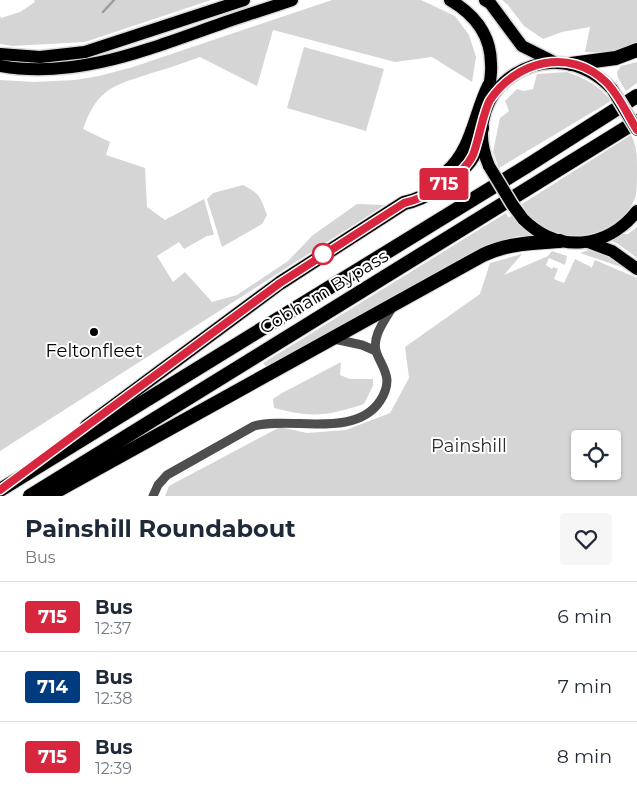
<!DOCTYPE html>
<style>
:root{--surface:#fff;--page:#f6f6f7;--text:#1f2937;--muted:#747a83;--line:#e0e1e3}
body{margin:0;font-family:Montserrat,sans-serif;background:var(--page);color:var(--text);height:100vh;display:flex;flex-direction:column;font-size:19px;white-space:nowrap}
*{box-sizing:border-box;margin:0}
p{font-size:16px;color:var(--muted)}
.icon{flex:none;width:28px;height:28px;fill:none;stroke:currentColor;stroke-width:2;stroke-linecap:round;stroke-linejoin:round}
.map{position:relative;height:496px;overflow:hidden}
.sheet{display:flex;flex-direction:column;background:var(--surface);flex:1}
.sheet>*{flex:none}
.badge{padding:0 10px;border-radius:4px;font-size:18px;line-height:32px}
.tools{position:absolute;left:571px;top:430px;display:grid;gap:10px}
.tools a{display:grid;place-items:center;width:50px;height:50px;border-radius:5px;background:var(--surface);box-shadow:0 1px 4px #0004;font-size:25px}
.map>.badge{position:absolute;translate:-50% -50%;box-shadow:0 0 0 2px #fff}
.round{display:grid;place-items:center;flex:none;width:52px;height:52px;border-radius:5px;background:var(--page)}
.head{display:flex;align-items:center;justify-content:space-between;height:85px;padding:0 25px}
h1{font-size:24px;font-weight:700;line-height:38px}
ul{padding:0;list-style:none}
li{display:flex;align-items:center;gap:15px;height:70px;padding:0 25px;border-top:1px solid var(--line)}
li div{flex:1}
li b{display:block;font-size:19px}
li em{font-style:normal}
li .badge{min-width:55px;font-weight:700;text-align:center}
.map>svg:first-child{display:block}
</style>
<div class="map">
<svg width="637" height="496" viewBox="0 0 637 496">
<rect width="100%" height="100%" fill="#fff"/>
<!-- green -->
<g fill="#d5d5d5" fill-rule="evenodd">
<polygon points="34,0 211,0 85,42 12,46 0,44 0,16 1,18 20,12 35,2"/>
<path d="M 332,0 L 421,0 L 455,16 L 469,35 L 476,57 L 472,82 L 432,57 L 395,62 L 273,30 L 257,86 L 200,57 C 185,62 170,68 155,72 C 116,85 98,86 83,129 L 110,142 L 106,155 L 145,168 L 147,207 L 165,220 L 204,199 L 214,235 L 207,236 L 184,249 L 179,242 L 157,256 L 173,282 L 185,272 L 212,302 L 237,295 L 288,261 L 313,235 L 357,204 L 385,205 L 0,451 L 0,80 L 34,82 L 75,80 L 99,76 L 133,67 Z"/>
<polygon points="502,0 637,0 637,45 606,53 585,52 590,27 562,32 543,39 524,26 508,5"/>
<polygon points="304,47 384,69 366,131 287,108"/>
<polygon points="637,62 637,83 626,91 618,78 617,72 621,66"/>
<path d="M 567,72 C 586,79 599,85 611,101 L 499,168 L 493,152 L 500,118 L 509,111 L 505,101 L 517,89 L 524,91 L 533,89 L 537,74 Z"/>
<path d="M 631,135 C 637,147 637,155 637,168 C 637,176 637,188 636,195 C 624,233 570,249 537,226 C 530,222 526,211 522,204 Z"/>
<path d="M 243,185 C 261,194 260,197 267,215 L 262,224 L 222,247 L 207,199 L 213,193 Z"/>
<polygon points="506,213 508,217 512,216 522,227 537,238 518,236 491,244 267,368 263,363"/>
<polygon points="637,227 637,258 618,244 607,239 618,234 628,234"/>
<polygon points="589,250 611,257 627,269 580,253"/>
<path d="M 552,251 L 567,256 L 565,265 L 549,258 L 546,265 L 552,269 L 553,267 L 558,269 L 554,279 L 564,283 L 575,259 L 591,267 L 591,269 L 595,260 L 637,278 L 637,496 L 165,496 L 169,486 L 280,427 L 307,433 L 346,430 L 390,413 L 409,378 L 405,347 L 480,294 L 490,263 L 522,254 L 504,275 L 548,256 ZM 580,439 L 612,439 L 612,471 L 580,471 Z"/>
<path d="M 341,362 L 340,375 L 350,379 L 373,379 L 373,386 L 364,404 C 327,416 312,418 274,408 L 273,399 L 282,393 Z"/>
</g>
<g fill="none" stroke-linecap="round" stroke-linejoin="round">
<!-- stream -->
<polyline stroke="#9c9c9c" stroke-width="2.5" points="103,12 114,0"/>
<!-- primary casing -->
<g stroke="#dbdbdb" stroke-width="15">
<g id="primary">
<path d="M 450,0 C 474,14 491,35 491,64 C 492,75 489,85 488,96"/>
<polyline points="485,0 490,3 522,46 554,62"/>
<polyline points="0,54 40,57 85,52 244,0"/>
<path d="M 0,66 C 77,80 151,48 223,23 C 246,15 269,8 292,0"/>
<path d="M 489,166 C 455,86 552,26 612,89"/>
<path d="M 523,219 C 558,254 607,249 637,211"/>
<polyline points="588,242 612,251 637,269"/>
</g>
</g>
<!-- trunk casing -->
<g stroke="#dbdbdb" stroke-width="16">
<g id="trunk">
<polyline points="571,64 616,58 637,50"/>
<path d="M 447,172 C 472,151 475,114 489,86"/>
<path d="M 87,426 L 280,283 L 404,203 C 425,199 457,179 470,161 C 477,152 479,139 482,128"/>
<polyline points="0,490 527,166 637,96"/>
<polyline points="30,496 637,121"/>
<path d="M 45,496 L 55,492 L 483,255 C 508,243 533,243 560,241"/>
</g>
</g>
<!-- minor -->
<g stroke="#4e4e4e" stroke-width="9">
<polyline points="334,339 362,345 376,351"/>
<path d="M 153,496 L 158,485 L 167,475 L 254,426 C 290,416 355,439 380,401 C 384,395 387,387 387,380 C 386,369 379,361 376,351 C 372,335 386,319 393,306"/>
</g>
<!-- primary -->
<use href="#primary" stroke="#000" stroke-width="12"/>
<!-- trunk -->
<use href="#trunk" stroke="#000" stroke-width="14"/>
<!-- primary-bridge casing -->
<g stroke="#dbdbdb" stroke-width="15" stroke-linecap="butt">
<g id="primary-bridge">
<polyline points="612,89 637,130"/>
<polyline points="489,166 512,204 523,219"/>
</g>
</g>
<!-- primary-bridge -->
<use href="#primary-bridge" stroke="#000" stroke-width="12"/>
</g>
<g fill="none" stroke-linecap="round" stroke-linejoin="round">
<!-- line casing -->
<g stroke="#fff" stroke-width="11">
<path id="line" d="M 0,490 L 280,283 L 404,203 C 427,198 463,176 473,155 C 479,140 483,112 490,100 C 516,61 570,47 606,82 C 619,95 627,114 637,130"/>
</g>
<!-- line -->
<use href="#line" stroke="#d7263d" stroke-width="8"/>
</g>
<!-- markers -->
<circle fill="#fff" stroke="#d7263d" stroke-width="2.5" cx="323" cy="254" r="10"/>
<circle fill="#000" stroke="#fff" stroke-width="2" cx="94" cy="332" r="5"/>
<g text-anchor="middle" stroke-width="4" stroke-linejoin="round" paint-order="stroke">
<!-- street labels -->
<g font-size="18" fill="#000" stroke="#fff">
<text transform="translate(324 292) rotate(-31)" y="6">Cobham Bypass</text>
</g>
<!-- poi labels -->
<g font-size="18" fill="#000" stroke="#fff">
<text x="94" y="357">Feltonfleet</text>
</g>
<!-- park labels -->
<g font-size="18" fill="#2c2c2c" stroke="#fff">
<text x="469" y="452">Painshill</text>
</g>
</g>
</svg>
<div class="tools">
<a><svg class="icon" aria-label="locate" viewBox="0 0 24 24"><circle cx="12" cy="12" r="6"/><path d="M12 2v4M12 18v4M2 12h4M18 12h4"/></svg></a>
</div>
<b class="badge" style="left:444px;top:184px;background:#d7263d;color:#fff">715</b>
</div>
<section class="sheet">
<div class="head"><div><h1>Painshill Roundabout</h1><p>Bus</p></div><a class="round"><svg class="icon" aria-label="heart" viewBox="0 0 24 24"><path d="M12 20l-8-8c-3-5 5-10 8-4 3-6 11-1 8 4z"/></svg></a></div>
<ul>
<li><span class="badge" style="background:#d7263d;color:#fff">715</span><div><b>Bus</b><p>12:37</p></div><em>6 min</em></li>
<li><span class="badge" style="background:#003b80;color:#fff">714</span><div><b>Bus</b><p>12:38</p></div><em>7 min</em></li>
<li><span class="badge" style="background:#d7263d;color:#fff">715</span><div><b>Bus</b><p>12:39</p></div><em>8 min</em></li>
</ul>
</section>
